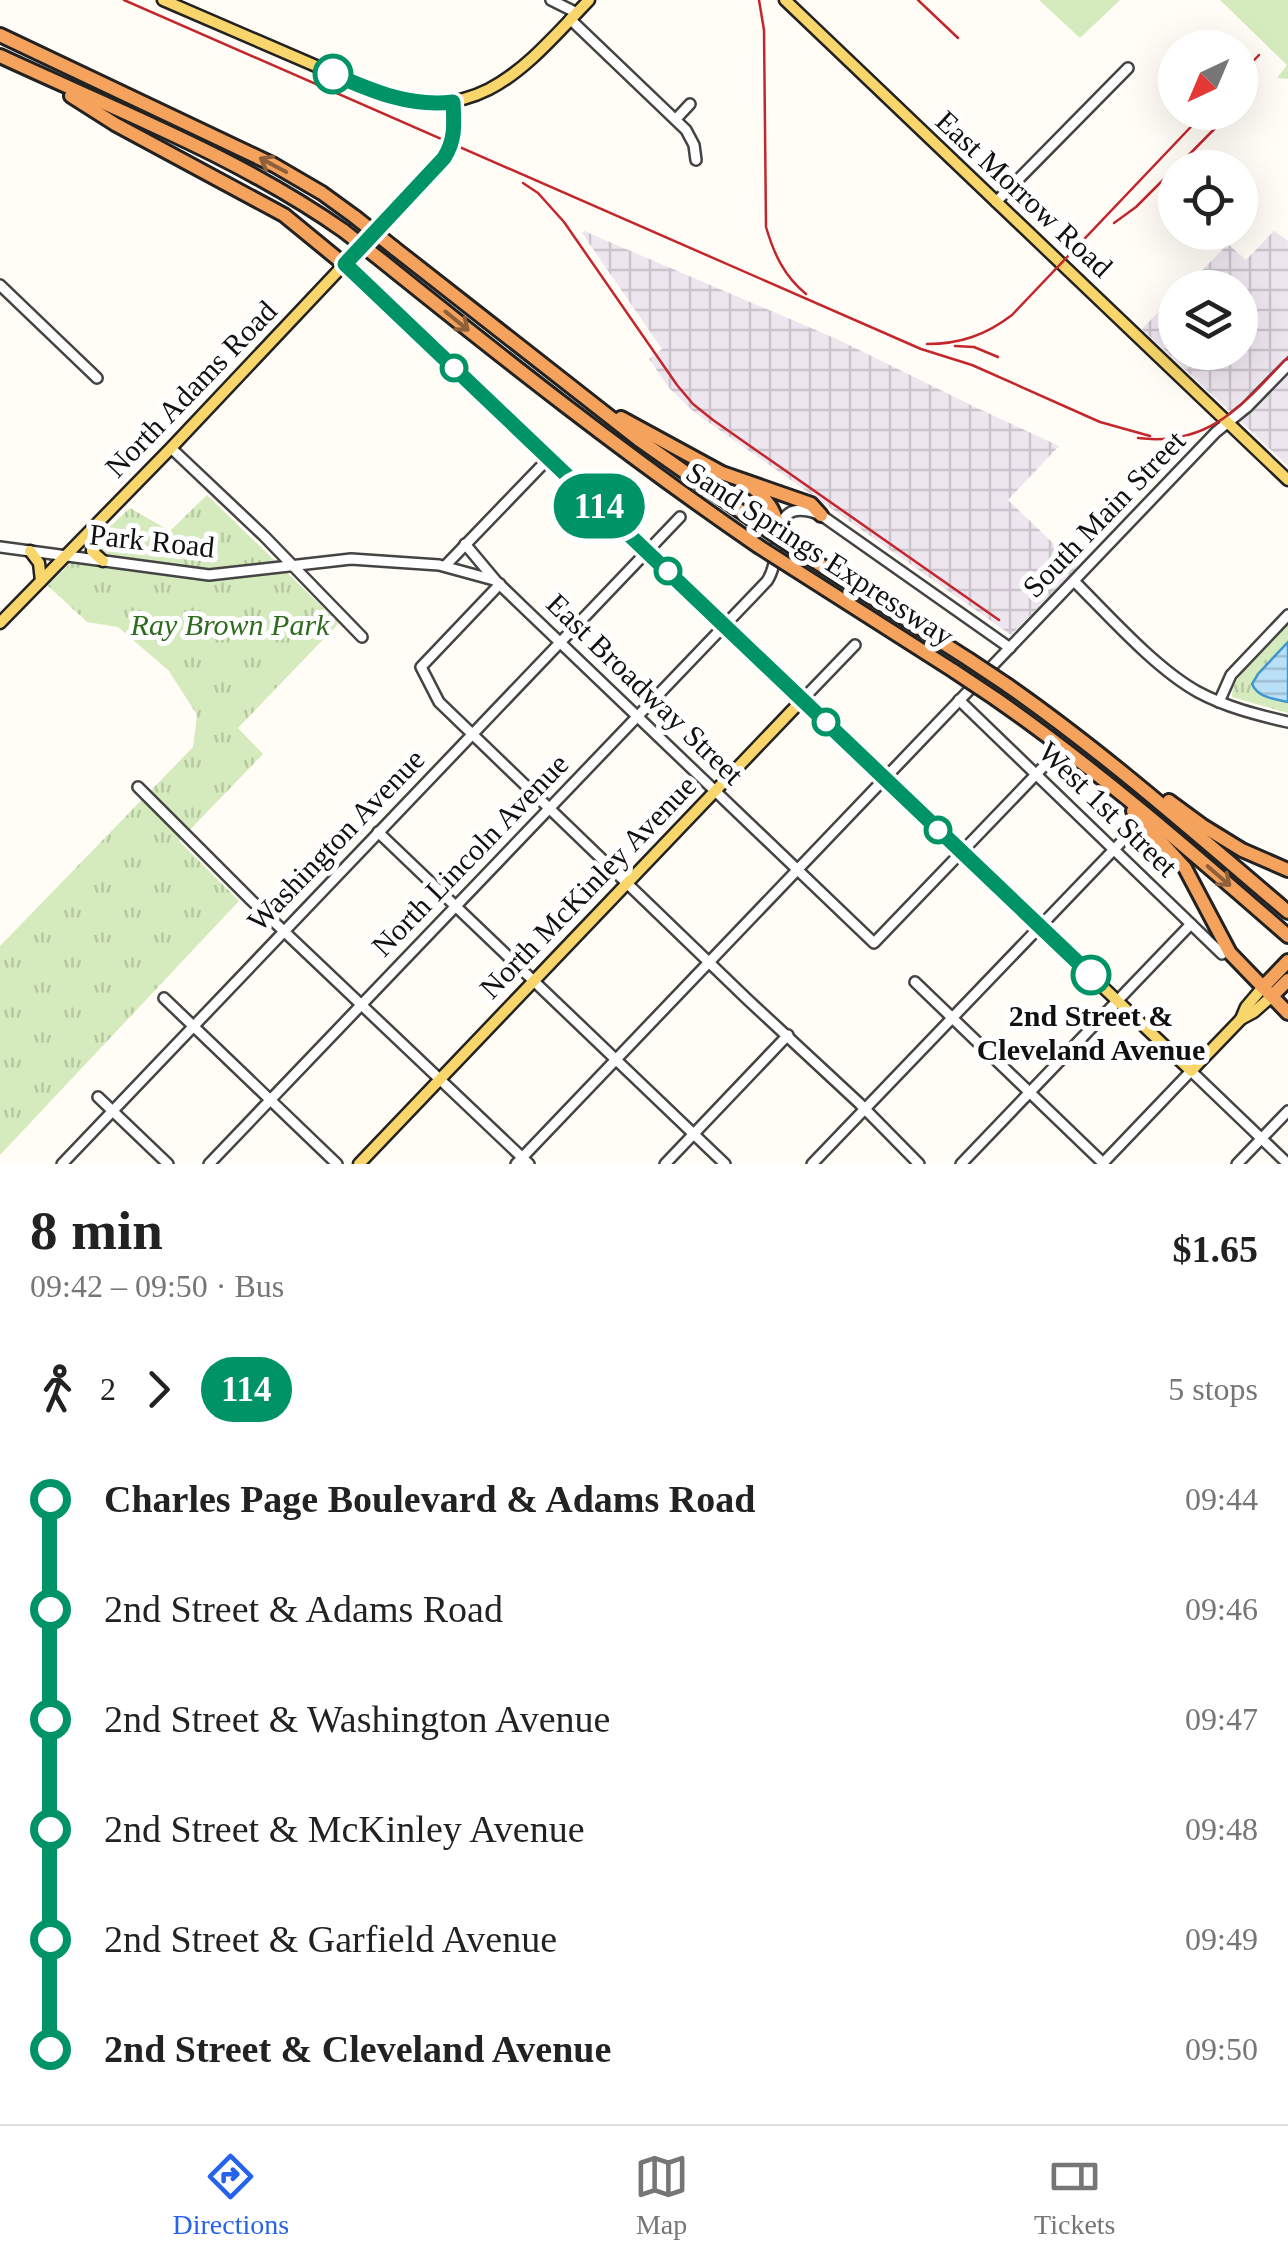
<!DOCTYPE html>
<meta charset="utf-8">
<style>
:root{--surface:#fff;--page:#f2f2f2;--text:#222;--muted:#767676;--line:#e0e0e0;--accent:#2563eb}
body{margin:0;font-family:Georgia,serif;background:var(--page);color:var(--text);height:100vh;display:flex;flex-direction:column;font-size:38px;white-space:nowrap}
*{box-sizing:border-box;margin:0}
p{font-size:32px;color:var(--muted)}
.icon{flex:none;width:55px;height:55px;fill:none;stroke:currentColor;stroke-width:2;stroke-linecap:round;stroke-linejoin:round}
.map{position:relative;height:1164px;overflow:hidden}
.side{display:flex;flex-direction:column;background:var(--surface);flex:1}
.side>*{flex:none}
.badge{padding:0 20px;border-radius:32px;font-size:35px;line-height:65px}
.needle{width:65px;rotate:224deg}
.buttons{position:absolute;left:1158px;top:30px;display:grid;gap:20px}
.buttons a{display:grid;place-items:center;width:100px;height:100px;border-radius:50%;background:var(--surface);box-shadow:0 10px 40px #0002;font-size:50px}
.map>.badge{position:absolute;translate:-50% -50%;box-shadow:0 0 0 5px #fff}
.legs{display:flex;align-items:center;gap:15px;height:110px;padding:0 30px;font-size:32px}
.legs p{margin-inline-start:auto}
.headline{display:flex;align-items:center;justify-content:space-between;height:170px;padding:0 30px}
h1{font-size:55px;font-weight:800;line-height:75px}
ul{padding:0 30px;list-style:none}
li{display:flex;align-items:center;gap:35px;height:110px;font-size:38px}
li i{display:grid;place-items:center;width:15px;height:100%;margin:0 12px;background:currentColor}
li i::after{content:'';width:25px;height:25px;margin:-12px;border:8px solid;border-radius:50%;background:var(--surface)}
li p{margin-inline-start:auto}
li:first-child i{background:linear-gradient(#0000 50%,currentColor 0)}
li:last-child i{background:linear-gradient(currentColor 50%,#0000 0)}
.tab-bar{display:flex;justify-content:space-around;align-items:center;height:140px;border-top:2px solid var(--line);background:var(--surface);font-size:28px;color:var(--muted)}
.tab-bar a{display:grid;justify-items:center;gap:5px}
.tab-bar .on{color:var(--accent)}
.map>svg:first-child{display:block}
</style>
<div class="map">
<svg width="1288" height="1164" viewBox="0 0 1288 1164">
<defs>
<pattern id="industrial-grid" width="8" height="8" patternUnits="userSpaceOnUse" patternTransform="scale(2.5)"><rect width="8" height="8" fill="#eee6ef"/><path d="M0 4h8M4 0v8" fill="none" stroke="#cbc4cc"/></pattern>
<pattern id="park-tufts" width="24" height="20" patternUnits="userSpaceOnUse" patternTransform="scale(2.5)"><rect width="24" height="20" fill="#d5ebbd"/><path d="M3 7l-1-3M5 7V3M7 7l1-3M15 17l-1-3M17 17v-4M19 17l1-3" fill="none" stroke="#b6c8a1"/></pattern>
<pattern id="water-rules" width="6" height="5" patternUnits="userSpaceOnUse" patternTransform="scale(2.5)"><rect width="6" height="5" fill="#b9e0f7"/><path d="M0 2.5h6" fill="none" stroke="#9ebfd3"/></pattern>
</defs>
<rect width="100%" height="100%" fill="#fffdf5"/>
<!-- industrial -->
<g fill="url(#industrial-grid)">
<polygon points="584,231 839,340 975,407 1059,446 1008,500 1078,567 1011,635 694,412 670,389 649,359 662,349 582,233"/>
<polygon points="1274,231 1288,241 1288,466 1142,329 1166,304 1169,306 1175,299 1175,352 1240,352 1240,288 1186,287 1228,244 1246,260"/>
</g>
<!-- grass -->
<g fill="#d5ebbd">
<polygon points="1039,0 1120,0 1080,38"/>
<polygon points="1220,0 1288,0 1288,79 1277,78 1287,65"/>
</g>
<!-- park -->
<g fill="url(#park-tufts)">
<polygon points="207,495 339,623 238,728 263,754 179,841 239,901 0,1155 0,946 193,747 197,715 169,671 118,627 87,622 47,585 130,508 170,531"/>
<path d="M 1288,624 L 1288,713 L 1232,697 C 1231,674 1272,641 1288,624 Z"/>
</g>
<!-- water -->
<path fill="url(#water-rules)" stroke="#3f96cf" stroke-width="2.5" d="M 1288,642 L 1288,702 C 1275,699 1258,698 1252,684 L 1258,674 Z"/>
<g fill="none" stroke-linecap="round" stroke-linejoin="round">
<!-- minor casing -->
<g stroke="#444" stroke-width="14">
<g id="minor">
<polyline points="551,0 577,13"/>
<polyline points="570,19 686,130 694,145 696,160"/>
<polyline points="676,119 690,104"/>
<polyline points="996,202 1128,68"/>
<polyline points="0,285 97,378"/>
<polyline points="171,448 264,536 362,637"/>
<polyline points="465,544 496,581 523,607 874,943 1049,761"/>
<polyline points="0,547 209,575 351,559 439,565 494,580"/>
<polyline points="445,566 549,458"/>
<path d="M 1074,581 C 1109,616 1156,669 1198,692 C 1226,707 1257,715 1288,722"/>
<polyline points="500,584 421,667 439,702 747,999 859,1103 919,1164"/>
<polyline points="803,699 855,645"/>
<polyline points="959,700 1222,954"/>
<polyline points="1219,702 1231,675 1288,615"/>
<polyline points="138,787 251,900 529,1164"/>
<polyline points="378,832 725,1164"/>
<polyline points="915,982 1104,1164"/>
<polyline points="164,998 337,1164"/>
<polyline points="98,1097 168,1164"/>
<polyline points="62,1164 680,517"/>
<path d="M 209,1164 L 767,581 C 786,553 764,493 821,515 L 1010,648"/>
<polyline points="516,1164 1216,432 1247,407 1288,365"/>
<polyline points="665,1164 788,1035"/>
<polyline points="812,1164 1126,837"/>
<polyline points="961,1164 1191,924"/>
<polyline points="1102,1164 1191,1071 1288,1164"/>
<polyline points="1237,1164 1288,1111"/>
</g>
</g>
<!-- major casing -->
<g stroke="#222" stroke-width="15">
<g id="major">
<path d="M 163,0 L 374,91 C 478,129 524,68 589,0"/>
<polyline points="785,0 1288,480"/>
<polyline points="345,265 1191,1071 1241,1019 1254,1012 1272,996"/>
<polyline points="92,530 92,551 103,561"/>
<polyline points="30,551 39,563 41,581"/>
<path d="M 0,623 L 171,448 L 437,166 C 455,145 455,128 453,101"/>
<polyline points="1241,1019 1246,1007 1263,987"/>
<polyline points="359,1164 803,699"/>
</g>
</g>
<!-- highway casing -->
<g stroke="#222" stroke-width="18">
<g id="highway">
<polyline points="0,35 274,165 322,193 355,217"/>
<path d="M 0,56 C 116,110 239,157 344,231"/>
<polyline points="71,96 115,124 284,215 345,265"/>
<polyline points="394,248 638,439 760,525"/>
<path d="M 381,260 C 504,359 628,457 758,546"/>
<polyline points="621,418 722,473 811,504 821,515"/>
<path d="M 752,487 C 767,499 776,511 778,530"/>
<polyline points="794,548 968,659"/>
<polyline points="794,569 954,671"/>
<path d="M 1007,685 C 1106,754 1196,834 1288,912"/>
<path d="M 996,699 C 1099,771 1193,853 1288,936"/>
<polyline points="1169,801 1203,826 1242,850 1288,870"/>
<polyline points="1133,811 1185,868 1230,953 1288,1013"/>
<polyline points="1263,987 1288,961"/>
<polyline points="1272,996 1288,980"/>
</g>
</g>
<!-- minor -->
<use href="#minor" stroke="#fff" stroke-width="9"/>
<!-- major -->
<use href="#major" stroke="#f9d66b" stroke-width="10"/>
<!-- highway -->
<use href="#highway" stroke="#f5a25d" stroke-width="12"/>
<!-- rail -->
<g stroke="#c4262e" stroke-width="2.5">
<polyline points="124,0 921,349 972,365 1100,422 1150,436"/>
<path d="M 759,0 L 764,30 L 766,227 C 774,254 784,276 806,294"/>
<polyline points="918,0 958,38"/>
<polyline points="1240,75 1259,55"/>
<polyline points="1240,104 1253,92"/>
<polyline points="1176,168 1231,112"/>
<polyline points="523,183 538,193 564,222 677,385 693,404 713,420 999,620"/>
<polyline points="1114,223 1136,207 1175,168"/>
<path d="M 927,344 C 960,344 986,335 1012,315 L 1205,112"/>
<polyline points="955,346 974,347 998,357"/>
<path d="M 1138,438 C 1210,447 1243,404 1288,357"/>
</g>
<!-- highway-bridge casing -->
<g stroke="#222" stroke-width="18" stroke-linecap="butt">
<g id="highway-bridge">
<polyline points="355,217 394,248"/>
<polyline points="344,231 381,260"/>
<polyline points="760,525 794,548"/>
<polyline points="758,546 794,569"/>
<polyline points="968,659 1007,685"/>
<polyline points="954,671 996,699"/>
</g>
</g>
<!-- highway-bridge -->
<use href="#highway-bridge" stroke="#f5a25d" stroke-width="12"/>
</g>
<!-- one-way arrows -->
<defs><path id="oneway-shaft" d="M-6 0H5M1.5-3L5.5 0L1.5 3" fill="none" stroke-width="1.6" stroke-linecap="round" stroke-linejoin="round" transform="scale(2.5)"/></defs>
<g stroke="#8e613b">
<use href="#oneway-shaft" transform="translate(273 165) rotate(-152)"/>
<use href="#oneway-shaft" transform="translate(457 321) rotate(39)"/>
<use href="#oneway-shaft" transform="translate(1219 876) rotate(41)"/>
</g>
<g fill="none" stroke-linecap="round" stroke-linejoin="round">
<!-- line-1 casing -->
<g stroke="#fff" stroke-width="22">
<path id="line-1" d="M 333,74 C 372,91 409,107 453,102 C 454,123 456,139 444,158 L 345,264 L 1091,975"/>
</g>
<!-- line-1 -->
<use href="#line-1" stroke="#009365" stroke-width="15"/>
</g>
<!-- markers -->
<g fill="#fff" stroke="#009365" stroke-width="5">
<circle cx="333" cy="74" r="18"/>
<circle cx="454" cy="368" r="12"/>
<circle cx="668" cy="571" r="12"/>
<circle cx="826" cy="722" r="12"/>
<circle cx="938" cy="830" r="12"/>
<circle cx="1091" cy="975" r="18"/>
</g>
<g text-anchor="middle" stroke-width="10" stroke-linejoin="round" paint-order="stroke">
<!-- street labels -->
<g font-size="30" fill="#111" stroke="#fff">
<text transform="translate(1024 194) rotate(43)" y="10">East Morrow Road</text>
<text transform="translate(191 389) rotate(-46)" y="10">North Adams Road</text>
<text transform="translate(1104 514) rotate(-46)" y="10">South Main Street</text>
<text transform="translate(152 541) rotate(6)" y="10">Park Road</text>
<text transform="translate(820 554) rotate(33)" y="10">Sand Springs Expressway</text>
<text transform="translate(645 689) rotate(44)" y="10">East Broadway Street</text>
<text transform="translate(1108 809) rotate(44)" y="10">West 1st Street</text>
<text transform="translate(336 840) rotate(-46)" y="10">Washington Avenue</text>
<text transform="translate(470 855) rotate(-46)" y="10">North Lincoln Avenue</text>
<text transform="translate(588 887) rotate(-46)" y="10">North McKinley Avenue</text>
</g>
<!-- park labels -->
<g font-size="30" font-style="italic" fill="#2f6b1f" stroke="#fff">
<text x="230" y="635">Ray Brown Park</text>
</g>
<!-- stop labels -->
<g font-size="30" font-weight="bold" fill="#111" stroke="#fff">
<text x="1091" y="1026">2nd Street &amp;<tspan x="1091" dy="34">Cleveland Avenue</tspan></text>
</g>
</g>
</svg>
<div class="buttons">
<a><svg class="needle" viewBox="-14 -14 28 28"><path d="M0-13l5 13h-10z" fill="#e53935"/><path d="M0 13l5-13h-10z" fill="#767676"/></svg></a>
<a><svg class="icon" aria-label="locate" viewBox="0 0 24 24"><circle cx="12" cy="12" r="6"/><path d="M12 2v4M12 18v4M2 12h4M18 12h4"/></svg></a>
<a><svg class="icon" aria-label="layers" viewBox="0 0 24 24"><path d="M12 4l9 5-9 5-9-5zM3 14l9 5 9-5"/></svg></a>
</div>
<b class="badge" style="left:599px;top:506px;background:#009365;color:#fff">114</b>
</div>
<section class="side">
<div class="headline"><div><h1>8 min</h1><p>09:42 – 09:50 · Bus</p></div><b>$1.65</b></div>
<div class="legs"><svg class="icon" aria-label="walk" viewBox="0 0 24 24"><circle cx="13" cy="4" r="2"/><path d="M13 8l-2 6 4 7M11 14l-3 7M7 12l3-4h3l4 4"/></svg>2<svg class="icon" aria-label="forward" viewBox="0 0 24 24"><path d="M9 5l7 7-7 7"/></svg><b class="badge" style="background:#009365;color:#fff">114</b><p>5 stops</p></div>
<ul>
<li><i style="color:#009365"></i><b>Charles Page Boulevard &amp; Adams Road</b><p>09:44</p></li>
<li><i style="color:#009365"></i><span>2nd Street &amp; Adams Road</span><p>09:46</p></li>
<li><i style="color:#009365"></i><span>2nd Street &amp; Washington Avenue</span><p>09:47</p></li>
<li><i style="color:#009365"></i><span>2nd Street &amp; McKinley Avenue</span><p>09:48</p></li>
<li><i style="color:#009365"></i><span>2nd Street &amp; Garfield Avenue</span><p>09:49</p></li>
<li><i style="color:#009365"></i><b>2nd Street &amp; Cleveland Avenue</b><p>09:50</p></li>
</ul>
</section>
<nav class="tab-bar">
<a class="on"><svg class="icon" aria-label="directions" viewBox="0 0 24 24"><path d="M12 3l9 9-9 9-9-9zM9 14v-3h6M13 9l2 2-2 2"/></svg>Directions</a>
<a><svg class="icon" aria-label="map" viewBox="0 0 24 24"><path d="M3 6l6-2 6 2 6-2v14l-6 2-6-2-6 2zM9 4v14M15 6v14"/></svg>Map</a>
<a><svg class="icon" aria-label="tickets" viewBox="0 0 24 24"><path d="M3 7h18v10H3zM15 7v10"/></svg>Tickets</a>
</nav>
